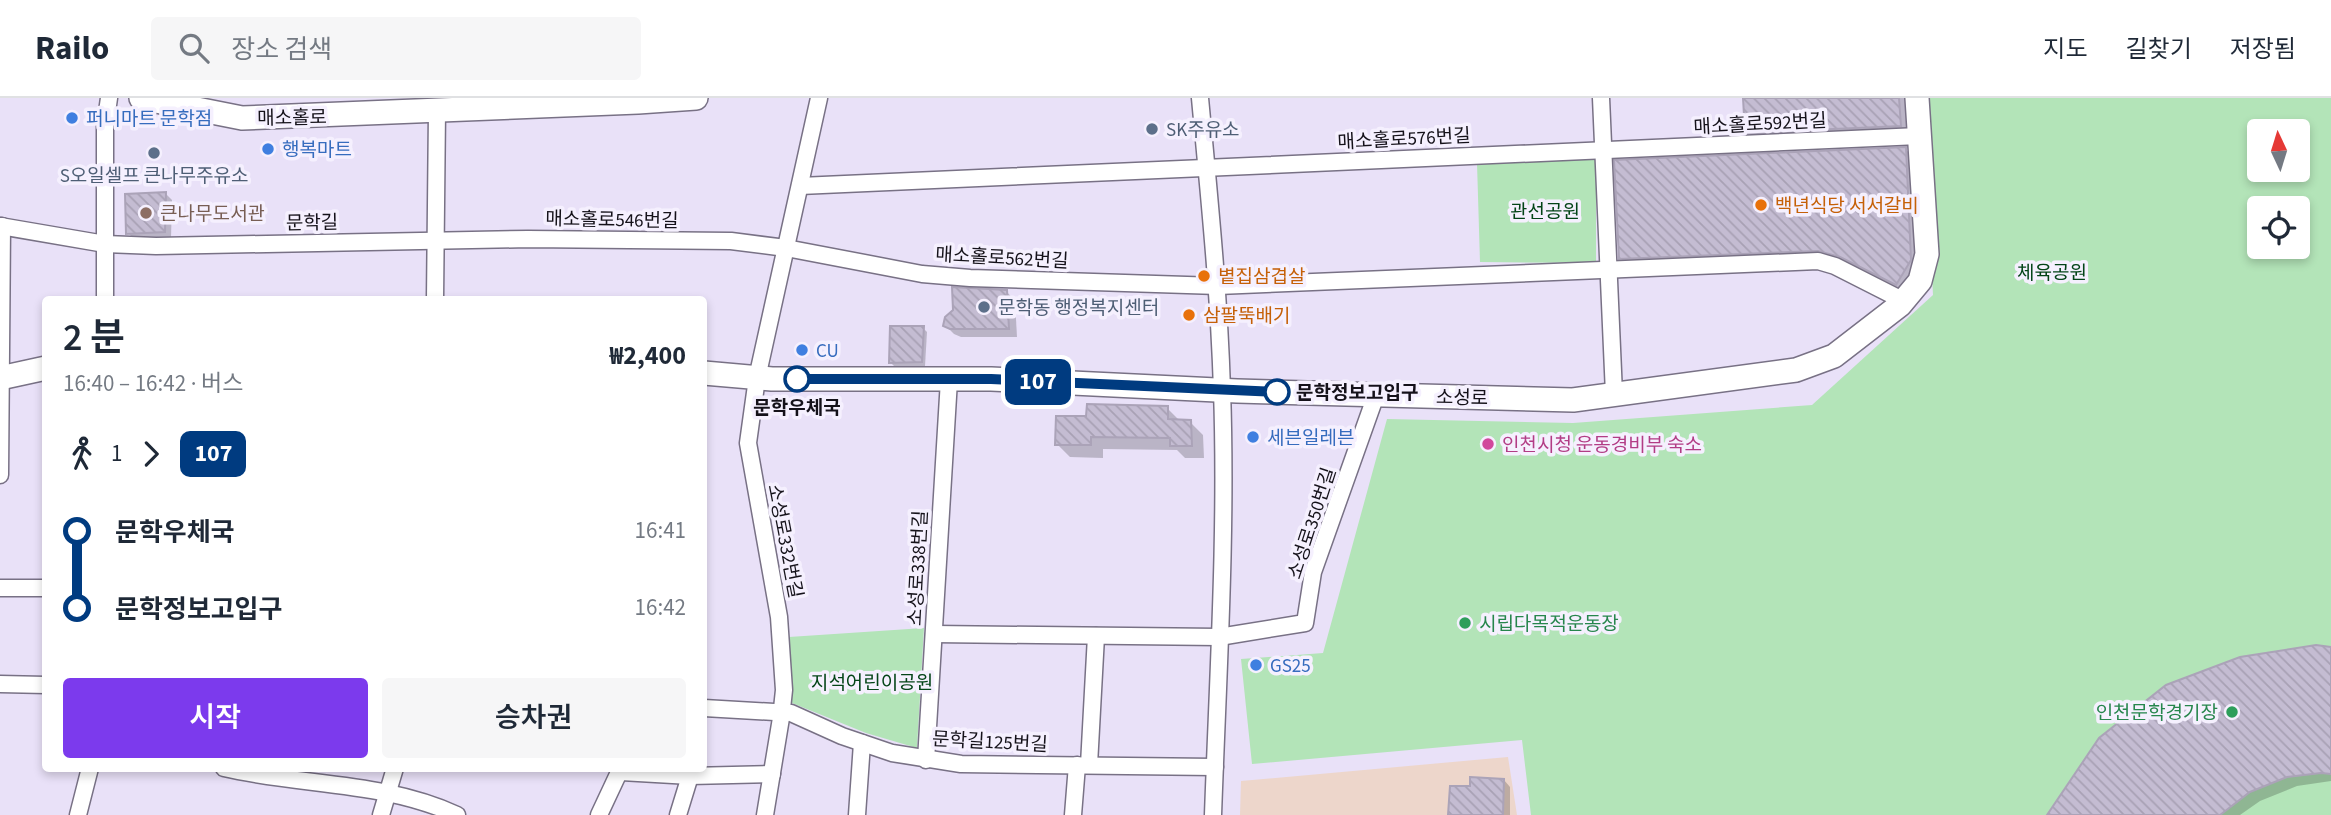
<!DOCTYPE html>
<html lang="ko">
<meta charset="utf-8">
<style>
:root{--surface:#fff;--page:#f6f6f7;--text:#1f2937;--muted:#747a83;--line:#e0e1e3;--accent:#7c3aed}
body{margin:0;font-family:"Source Sans 3","Noto Sans KR",sans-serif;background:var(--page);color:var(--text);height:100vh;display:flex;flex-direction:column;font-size:26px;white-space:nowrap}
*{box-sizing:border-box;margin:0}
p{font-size:23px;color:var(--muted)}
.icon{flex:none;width:38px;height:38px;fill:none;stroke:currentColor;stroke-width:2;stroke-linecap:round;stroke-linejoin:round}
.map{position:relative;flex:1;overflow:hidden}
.side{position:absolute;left:42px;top:198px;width:665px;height:476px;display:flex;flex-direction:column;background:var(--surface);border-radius:7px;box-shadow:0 4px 10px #0003}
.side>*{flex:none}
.badge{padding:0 14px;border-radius:10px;font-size:24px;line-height:46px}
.needle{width:46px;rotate:356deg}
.tools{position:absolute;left:2247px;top:21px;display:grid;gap:14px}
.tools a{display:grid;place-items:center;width:63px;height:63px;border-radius:7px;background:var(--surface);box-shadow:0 4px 10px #0003;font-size:35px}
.map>.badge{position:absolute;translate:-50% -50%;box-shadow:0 0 0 4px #fff}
.legs{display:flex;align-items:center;gap:10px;height:77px;padding:0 21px;font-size:23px}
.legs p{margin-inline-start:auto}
.summary{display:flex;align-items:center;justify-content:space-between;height:119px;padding:0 21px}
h1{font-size:38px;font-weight:600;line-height:52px}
.primary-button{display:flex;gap:14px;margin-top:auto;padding:14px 21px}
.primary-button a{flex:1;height:80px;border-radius:7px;background:var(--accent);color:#fff;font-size:28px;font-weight:600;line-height:80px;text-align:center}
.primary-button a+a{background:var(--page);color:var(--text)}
ul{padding:0 21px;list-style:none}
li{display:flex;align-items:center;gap:24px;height:77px;font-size:26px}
li i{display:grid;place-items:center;width:10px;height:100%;margin:0 9px;background:currentColor}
li i::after{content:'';width:18px;height:18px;margin:-9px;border:5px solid;border-radius:50%;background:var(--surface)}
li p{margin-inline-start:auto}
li:first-child i{background:linear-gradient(#0000 50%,currentColor 0)}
li:last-child i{background:linear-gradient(currentColor 50%,#0000 0)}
header{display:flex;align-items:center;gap:42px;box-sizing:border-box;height:98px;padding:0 35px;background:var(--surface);border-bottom:2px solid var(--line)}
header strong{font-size:33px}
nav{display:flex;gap:38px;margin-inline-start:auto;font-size:24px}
.search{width:490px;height:63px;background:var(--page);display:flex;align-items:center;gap:18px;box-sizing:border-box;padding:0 24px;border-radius:7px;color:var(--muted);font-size:26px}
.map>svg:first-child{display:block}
</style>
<header>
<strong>Railo</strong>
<div class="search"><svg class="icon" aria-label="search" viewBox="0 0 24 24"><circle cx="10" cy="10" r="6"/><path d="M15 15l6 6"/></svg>장소 검색</div>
<nav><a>지도</a><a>길찾기</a><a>저장됨</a></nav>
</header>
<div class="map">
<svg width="2331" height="717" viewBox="0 0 2331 717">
<defs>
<pattern id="building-back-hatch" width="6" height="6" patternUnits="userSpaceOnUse" patternTransform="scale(1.75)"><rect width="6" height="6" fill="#c4bcd2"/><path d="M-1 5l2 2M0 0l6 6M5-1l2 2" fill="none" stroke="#a8a1b4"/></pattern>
</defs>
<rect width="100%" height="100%" fill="#e9e1f8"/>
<!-- education -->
<polygon fill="#edd6cb" points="1508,659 1517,717 1240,717 1241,683"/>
<!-- green -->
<g fill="#b3e4b8" fill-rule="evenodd">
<path d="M 1923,0 L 2331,0 L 2331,717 L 1531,717 L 1522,642 L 1252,666 L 1241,561 L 1323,555 L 1387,321 L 1573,325 L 1812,307 L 1933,197 ZM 2259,33 L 2298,33 L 2298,72 L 2259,72 ZM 2259,110 L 2298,110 L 2298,149 L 2259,149 Z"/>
<polygon points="1596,60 1596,165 1480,164 1477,65"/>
<polygon points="924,530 917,650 866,635 792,605 789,539"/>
</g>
<!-- shadow -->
<g fill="#0003">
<polygon points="1745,0 1906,0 1909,37 1756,44 1746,35"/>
<polygon points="1905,51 1915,60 1919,171 1906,195 1850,167 1629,169 1620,160"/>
<polygon points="165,95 172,102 171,140 135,142 128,135"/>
<polygon points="1006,193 1015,203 1017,239 961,239 954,236 945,227 954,213"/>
<polygon points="923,230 927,234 925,268 895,269 891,265"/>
<polygon points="1167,310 1180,323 1190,324 1203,337 1204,360 1185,360 1177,352 1103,351 1103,360 1070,359 1057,346 1087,320"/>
<polygon points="2331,551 2331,683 2297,688 2260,703 2240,717 2049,717"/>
<polygon points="1504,682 1510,689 1510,717 1450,717"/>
</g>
<!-- building -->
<g fill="url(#building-back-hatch)" stroke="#aba3b8" stroke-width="2">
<polygon points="1743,0 1899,0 1901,28 1745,35"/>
<polygon points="1906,49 1911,162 1896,187 1840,159 1818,153 1619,161 1614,62"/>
<polygon points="166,94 165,134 126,136 125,96"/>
<polygon points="952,189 1007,192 1009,231 950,231 943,228 945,219 953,212"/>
<polygon points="890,228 924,228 922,264 889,265"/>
<polygon points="1087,306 1168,308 1168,321 1191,322 1192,348 1170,348 1170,340 1091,339 1091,347 1055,347 1056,318 1086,318"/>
<polygon points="2316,547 2331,549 2331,676 2321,675 2287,679 2250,694 2220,717 2047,717 2099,640 2166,587 2240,559"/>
<polygon points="1470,679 1504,681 1503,717 1448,717 1450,688 1470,688"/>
</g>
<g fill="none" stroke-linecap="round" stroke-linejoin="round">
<!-- street casing -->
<g stroke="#787185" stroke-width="19">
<g id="street">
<path d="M 1200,0 C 1209,97 1219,194 1222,292 C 1227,433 1218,575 1213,717"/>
<polyline points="1601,0 1614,296"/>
<polyline points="800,88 1919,38"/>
<polyline points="0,128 105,146 156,148 528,141 731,143 786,150 922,176 970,180 1218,188 1818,163 1835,168 1904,203"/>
<polyline points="105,201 105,28 109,0"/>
<polyline points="435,201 437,13"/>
<polyline points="0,377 2,128"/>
<polyline points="0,490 46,490"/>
<polyline points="934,536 1219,539 1305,525 1313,474 1376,297"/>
<polyline points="0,586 46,587"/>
<polyline points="704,610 791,615 842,638 892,655 961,666 1215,669"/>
<polyline points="926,662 949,282"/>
<polyline points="1089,667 1096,538"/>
<path d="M 224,670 C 301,688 384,683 457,717"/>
<polyline points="621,674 690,678 772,676"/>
<polyline points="78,717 90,670"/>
<polyline points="381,717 395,670"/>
<polyline points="599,717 621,670"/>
<polyline points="678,717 690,678"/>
<polyline points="765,717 781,620 784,592 779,519 748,345 757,280 819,0"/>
<polyline points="857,717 862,645"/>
<polyline points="1073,717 1077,667"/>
</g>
</g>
<!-- secondary casing -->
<g stroke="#787185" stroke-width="26">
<g id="secondary">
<polyline points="141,0 242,20 638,4 696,0"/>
<polyline points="704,275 772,281 991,281 1237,293 1573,302 1796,272 1834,258 1900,207 1920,183 1927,156 1917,0"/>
<polyline points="0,280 46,270"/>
</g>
</g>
<!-- street -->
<use href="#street" stroke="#fff" stroke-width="16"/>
<!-- secondary -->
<use href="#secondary" stroke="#fff" stroke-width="23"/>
</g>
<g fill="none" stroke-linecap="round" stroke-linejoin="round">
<!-- line-1 casing -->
<g stroke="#fff" stroke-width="16">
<polyline id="line-1" points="797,281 991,281 1277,294"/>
</g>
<!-- line-1 -->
<use href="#line-1" stroke="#003b80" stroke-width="10"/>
</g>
<!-- markers -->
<g fill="#3f7fe0" stroke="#f5f0fe" stroke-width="2.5">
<circle cx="72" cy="20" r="7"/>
<circle cx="268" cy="51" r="7"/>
<circle cx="802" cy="252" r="7"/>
<circle cx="1253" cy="339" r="7"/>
<circle cx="1256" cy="567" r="7"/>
</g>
<g fill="#5c6f8a" stroke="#f5f0fe" stroke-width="2.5">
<circle cx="1152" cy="31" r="7"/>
<circle cx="154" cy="55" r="7"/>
<circle cx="984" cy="209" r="7"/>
</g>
<g fill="#e8710a" stroke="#f5f0fe" stroke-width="2.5">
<circle cx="1761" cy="107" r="7"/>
<circle cx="1204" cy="178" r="7"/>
<circle cx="1189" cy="217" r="7"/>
</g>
<circle fill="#8d6e63" stroke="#f5f0fe" stroke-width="2.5" cx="146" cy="115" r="7"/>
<g fill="#fff" stroke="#003b80" stroke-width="3.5">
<circle cx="797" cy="281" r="12"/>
<circle cx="1277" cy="294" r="12"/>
</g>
<circle fill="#d1479c" stroke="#f5f0fe" stroke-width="2.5" cx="1488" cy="346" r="7"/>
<g fill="#2e9e5b" stroke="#f5f0fe" stroke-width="2.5">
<circle cx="1465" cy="525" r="7"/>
<circle cx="2232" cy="614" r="7"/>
</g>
<g text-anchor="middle" stroke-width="7" stroke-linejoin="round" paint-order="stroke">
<!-- street labels -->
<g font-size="19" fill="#15121a" stroke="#f5f0fe">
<text transform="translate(292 19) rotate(-1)" y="7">매소홀로</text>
<text transform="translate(1760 25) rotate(-3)" y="7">매소홀로592번길</text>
<text transform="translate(1404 40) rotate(-3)" y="7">매소홀로576번길</text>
<text transform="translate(612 121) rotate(1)" y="7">매소홀로546번길</text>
<text transform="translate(312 124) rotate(-1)" y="7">문학길</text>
<text transform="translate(1002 159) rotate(3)" y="7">매소홀로562번길</text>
<text transform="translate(1462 299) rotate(1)" y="7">소성로</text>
<text transform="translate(1311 425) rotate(-72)" y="7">소성로350번길</text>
<text transform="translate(786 443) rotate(79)" y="7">소성로332번길</text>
<text transform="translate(917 470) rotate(-87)" y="7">소성로338번길</text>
<text transform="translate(990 643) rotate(3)" y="7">문학길125번길</text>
</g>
<!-- shop labels -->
<g font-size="19" fill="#366cbe" stroke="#f5f0fe" text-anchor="start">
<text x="86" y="27">퍼니마트 문학점</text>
<text x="282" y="58">행복마트</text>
<text x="816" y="259">CU</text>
<text x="1267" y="346">세븐일레븐</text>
<text x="1270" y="574">GS25</text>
</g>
<!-- service labels -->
<g font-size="19" fill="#4e5e75" stroke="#f5f0fe" text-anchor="start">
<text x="1166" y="38">SK주유소</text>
<text x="154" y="84" text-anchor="middle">S오일셀프 큰나무주유소</text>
<text x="998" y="216">문학동 행정복지센터</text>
</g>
<!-- food labels -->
<g font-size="19" fill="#c56008" stroke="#f5f0fe" text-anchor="start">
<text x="1775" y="114">백년식당 서서갈비</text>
<text x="1218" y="185">볕집삼겹살</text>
<text x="1203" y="224">삼팔뚝배기</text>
</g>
<!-- park labels -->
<g font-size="19" fill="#034417" stroke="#f5f0fe">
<text x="1545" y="120">관선공원</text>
<text x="2052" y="181">체육공원</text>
<text x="872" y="591">지석어린이공원</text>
</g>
<!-- education labels -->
<g font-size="19" fill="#785e54" stroke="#f5f0fe" text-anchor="start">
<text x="160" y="122">큰나무도서관</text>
</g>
<!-- stop labels -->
<g font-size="19" font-weight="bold" fill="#15121a" stroke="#f5f0fe" text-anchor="start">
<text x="1296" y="301">문학정보고입구</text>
<text x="797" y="316" text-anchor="middle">문학우체국</text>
</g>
<!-- hotel labels -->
<g font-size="19" fill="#b23c85" stroke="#f5f0fe" text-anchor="start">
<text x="1502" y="353">인천시청 운동경비부 숙소</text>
</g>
<!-- leisure labels -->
<g font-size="19" fill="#27864d" stroke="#f5f0fe" text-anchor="start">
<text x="1479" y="532">시립다목적운동장</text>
<text x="2218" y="621" text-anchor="end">인천문학경기장</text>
</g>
</g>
</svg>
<div class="tools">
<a><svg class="needle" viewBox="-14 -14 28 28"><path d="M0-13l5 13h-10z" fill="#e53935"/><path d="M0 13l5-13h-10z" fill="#747a83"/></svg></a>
<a><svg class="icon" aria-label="locate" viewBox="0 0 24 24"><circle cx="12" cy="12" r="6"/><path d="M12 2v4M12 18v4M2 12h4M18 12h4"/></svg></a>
</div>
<b class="badge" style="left:1038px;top:284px;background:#003b80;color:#fff">107</b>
<section class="side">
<div class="summary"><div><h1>2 분</h1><p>16:40 – 16:42 · 버스</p></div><b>₩2,400</b></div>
<div class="legs"><svg class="icon" aria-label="walk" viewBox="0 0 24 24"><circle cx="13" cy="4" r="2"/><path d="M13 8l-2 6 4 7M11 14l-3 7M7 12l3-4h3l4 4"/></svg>1<svg class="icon" aria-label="forward" viewBox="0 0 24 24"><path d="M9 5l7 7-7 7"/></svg><b class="badge" style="background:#003b80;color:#fff">107</b></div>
<ul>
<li><i style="color:#003b80"></i><b>문학우체국</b><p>16:41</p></li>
<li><i style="color:#003b80"></i><b>문학정보고입구</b><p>16:42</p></li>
</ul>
<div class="primary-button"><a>시작</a><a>승차권</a></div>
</section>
</div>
